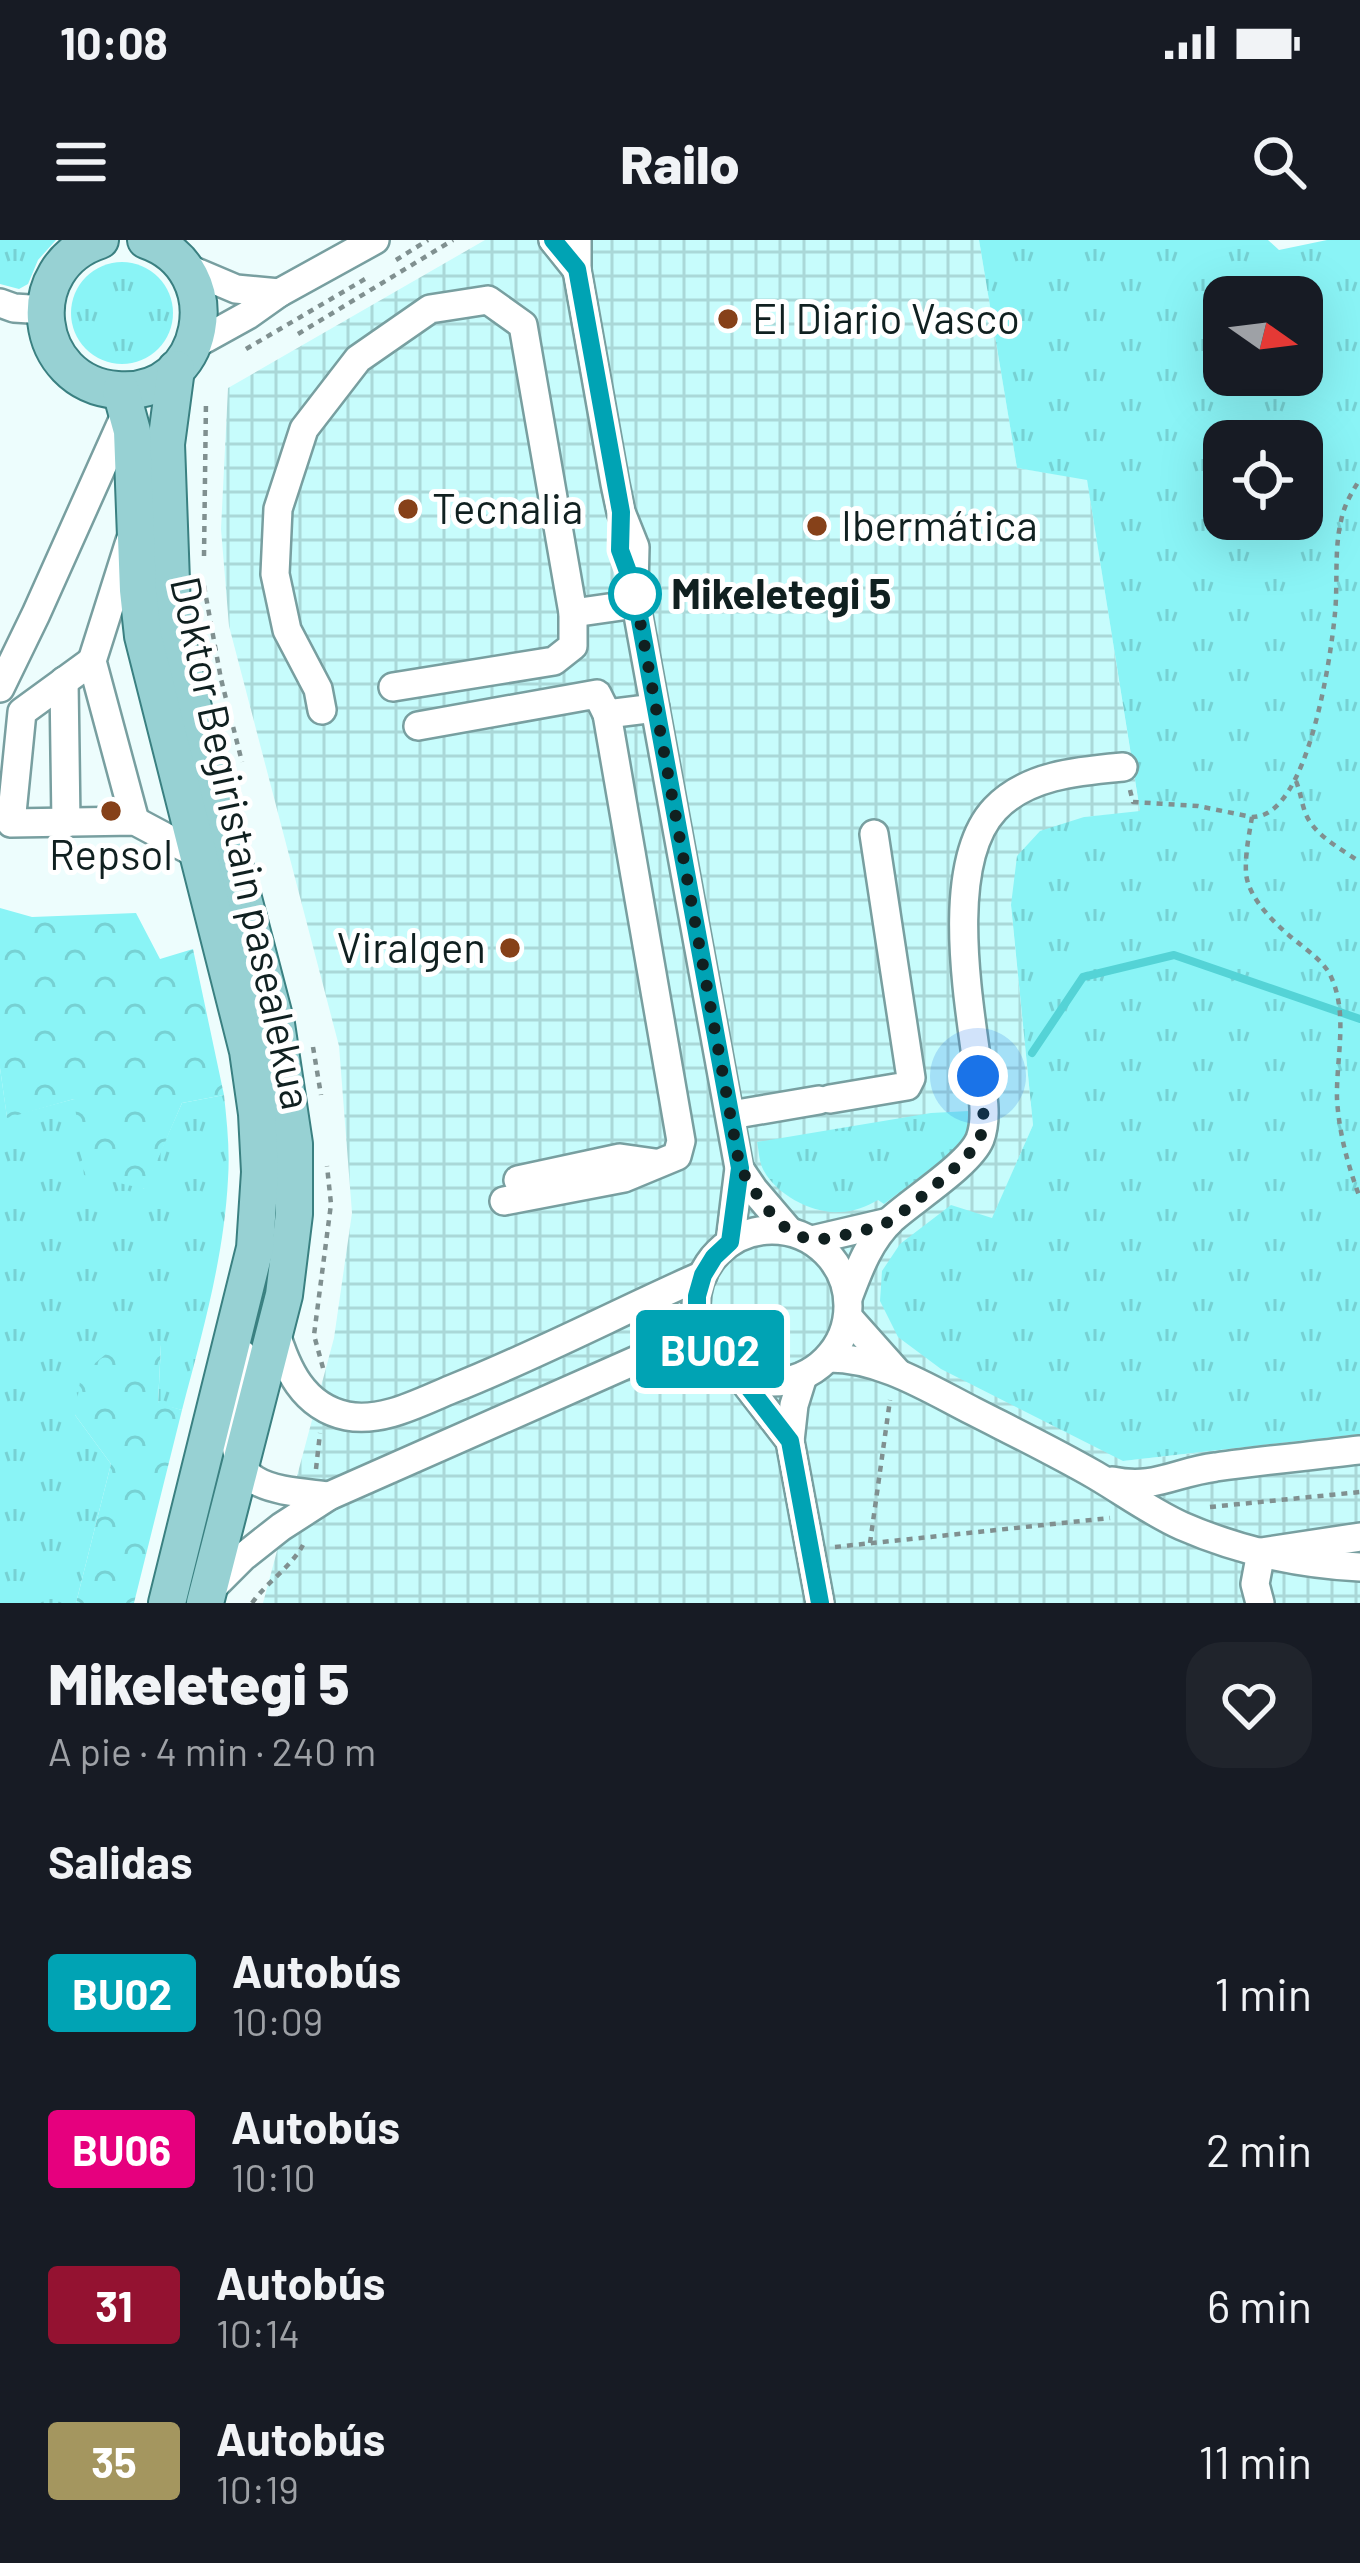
<!DOCTYPE html>
<html lang="es">
<meta charset="utf-8">
<style>
:root{--surface:#171b24;--page:#20242c;--text:#f1f3f6;--muted:#9ea1a6}
body{margin:0;font-family:Barlow,sans-serif;background:var(--page);color:var(--text);height:100vh;display:flex;flex-direction:column;font-size:45px;white-space:nowrap}
*{box-sizing:border-box;margin:0}
p{font-size:39px;color:var(--muted)}
.icon{flex:none;width:66px;height:66px;fill:none;stroke:currentColor;stroke-width:2;stroke-linecap:round;stroke-linejoin:round}
.map{position:relative;height:1363px;overflow:hidden}
.panel{display:flex;flex-direction:column;background:var(--surface);flex:1}
.panel>*{flex:none}
.badge{padding:0 24px;border-radius:9px;font-size:42px;line-height:78px}
.needle{width:78px;rotate:104deg}
.fabs{position:absolute;left:1203px;top:36px;display:grid;gap:24px}
.fabs a{display:grid;place-items:center;width:120px;height:120px;border-radius:24px;background:var(--surface);box-shadow:0 12px 48px #0002;font-size:60px}
.you{position:absolute;width:60px;height:60px;margin:-30px;border:9px solid #fff;border-radius:50%;background:#1a73e8;box-shadow:0 0 0 18px #1a73e833}
.map>.badge{position:absolute;translate:-50% -50%;box-shadow:0 0 0 6px #fff}
h2{padding:0 48px;font-size:45px;line-height:108px}
.round{display:grid;place-items:center;flex:none;width:126px;height:126px;border-radius:36px;background:var(--page)}
.headline{display:flex;align-items:center;justify-content:space-between;height:204px;padding:0 48px}
h1{font-size:57px;font-weight:800;line-height:90px}
ul{padding:0;list-style:none}
li{display:flex;align-items:center;gap:36px;height:156px;padding:0 48px}
li div{flex:1}
li b{display:block;font-size:45px}
li em{font-style:normal}
li .badge{min-width:132px;font-weight:700;text-align:center}
.status{display:flex;justify-content:space-between;align-items:center;height:84px;padding:0 60px;background:var(--surface);direction:ltr}
.status svg{height:33px;fill:currentColor}
header{display:flex;justify-content:space-between;align-items:center;height:156px;padding:0 48px;background:var(--surface);font-size:54px;font-weight:800}
.map>svg:first-child{display:block}
</style>
<div class="status"><b>10:08</b><svg viewBox="0 0 49 12"><path d="M0 12V9h3v3zM5 12V6h3v6zM10 12V3h3v9zM15 12V0h3v12zM26 1h20v11H26zM47 4h2v5h-2z"/></svg></div>
<header><svg class="icon" aria-label="menu" viewBox="0 0 24 24"><path d="M4 6h16M4 12h16M4 18h16"/></svg>Railo<svg class="icon" aria-label="search" viewBox="0 0 24 24"><circle cx="10" cy="10" r="6"/><path d="M15 15l6 6"/></svg></header>
<div class="map">
<svg width="1360" height="1363" viewBox="0 0 1360 1363">
<defs>
<pattern id="industrial-grid" width="8" height="8" patternUnits="userSpaceOnUse" patternTransform="scale(3)"><rect width="8" height="8" fill="#c7fcfc"/><path d="M0 4h8M4 0v8" fill="none" stroke="#aad8d8"/></pattern>
<pattern id="grass-tufts" width="24" height="20" patternUnits="userSpaceOnUse" patternTransform="scale(3)"><rect width="24" height="20" fill="#8af4f6"/><path d="M3 7l-1-3M5 7V3M7 7l1-3M15 17l-1-3M17 17v-4M19 17l1-3" fill="none" stroke="#76d1d3"/></pattern>
<pattern id="forest-crowns" width="20" height="18" patternUnits="userSpaceOnUse" patternTransform="scale(3)"><rect width="20" height="18" fill="#8af4f6"/><path d="M2 6a3 3 0 1 1 6 0M12 15a3 3 0 1 1 6 0" fill="none" stroke="#76d1d3"/></pattern>
</defs>
<rect width="100%" height="100%" fill="#edfdfd"/>
<!-- industrial -->
<polygon fill="url(#industrial-grid)" points="485,0 979,0 1017,228 1087,239 1140,572 1084,577 1011,666 1033,885 992,979 1123,1221 1360,1194 1360,1363 263,1363 334,1098 352,973 339,806 229,386 221,289 228,148"/>
<!-- grass -->
<g fill="url(#grass-tufts)" fill-rule="evenodd">
<polygon points="0,0 56,0 38,20 28,44 19,49 0,44"/>
<path d="M 979,0 L 1268,0 L 1279,10 L 1327,0 L 1360,0 L 1360,1194 L 1123,1221 L 941,1129 L 898,1097 L 880,1061 L 882,1031 L 900,1004 L 951,965 L 992,978 L 1033,885 L 1011,665 L 1017,616 L 1040,591 L 1084,577 L 1140,571 L 1087,240 L 1017,228 ZM 1224,57 L 1302,57 L 1302,135 L 1224,135 ZM 1224,201 L 1302,201 L 1302,279 L 1224,279 Z"/>
<circle cx="122" cy="73" r="51"/>
<path d="M 0,828 L 7,877 L 74,859 L 144,949 L 182,863 L 224,855 C 227,883 230,911 228,939 C 224,1018 202,1094 182,1170 L 158,1164 L 161,1105 L 75,1175 L 111,1224 L 76,1363 L 0,1363 Z"/>
<path d="M 969,871 L 968,889 L 958,908 L 884,964 L 878,960 C 867,966 854,972 840,972 C 813,974 777,955 764,931 C 759,923 759,911 757,902 L 931,873 Z"/>
</g>
<!-- forest -->
<g fill="url(#forest-crowns)">
<polygon points="0,668 32,677 136,673 160,719 193,709 224,855 182,863 145,949 84,935 74,859 7,878 0,828"/>
<polygon points="119,1103 161,1104 158,1163 182,1170 134,1363 76,1363 111,1224 75,1175 81,1135"/>
</g>
<g fill="none" stroke-linecap="round" stroke-linejoin="round">
<!-- stream -->
<polyline stroke="#54d3d6" stroke-width="8" points="1032,813 1083,737 1174,715 1360,779"/>
<!-- minor casing -->
<g stroke="#789fa0" stroke-width="32">
<g id="minor">
<polyline points="553,0 577,30"/>
<polyline points="577,0 577,30 615,244 621,272 635,307 634,348 636,364 739,928 730,1002"/>
<polyline points="184,27 236,49 279,53"/>
<polyline points="0,63 14,68 46,70"/>
<polyline points="192,106 248,75 279,53 375,0"/>
<polyline points="130,301 92,421 135,581"/>
<polyline points="573,373 636,364"/>
<polyline points="92,421 22,472 11,583 135,581 197,614"/>
<polyline points="64,441 66,583"/>
<polyline points="0,448 36,374 126,173"/>
<polyline points="322,470 318,449 287,390 275,334 278,269 304,189 358,119 430,69 488,60 523,85 573,373 573,406 554,421 393,447"/>
<polyline points="418,486 597,454 607,474 655,468"/>
<polyline points="830,859 907,846 911,838 874,594"/>
<polyline points="731,875 819,860"/>
<polyline points="739,928 754,950 789,991"/>
<polyline points="518,940 620,918 655,923"/>
<polyline points="504,961 624,938 677,916 681,901 607,474"/>
<circle cx="772" cy="1066" r="76"/>
<polyline points="812,1000 889,982"/>
<path d="M 848,1058 C 859,1029 869,1001 892,979 C 914,959 970,924 980,899 C 990,872 979,837 975,809 C 966,744 947,620 995,569 C 1027,535 1079,531 1123,527"/>
<polyline points="848,1077 897,1132"/>
<path d="M 275,1090 C 286,1128 303,1167 347,1176 C 382,1183 420,1162 452,1149 C 538,1115 619,1072 703,1035"/>
<path d="M 242,1114 C 241,1148 220,1218 255,1240 C 274,1252 307,1253 329,1256"/>
<path d="M 829,1118 C 881,1118 928,1148 973,1171 C 1014,1192 1055,1212 1095,1235 C 1124,1252 1151,1272 1182,1286 C 1237,1310 1300,1324 1360,1327"/>
<polyline points="739,1135 790,1201"/>
<polyline points="803,1136 794,1165 790,1201 820,1363"/>
<path d="M 1112,1241 C 1155,1250 1175,1232 1216,1227 C 1264,1220 1312,1216 1360,1210"/>
<path d="M 208,1352 L 243,1317 L 281,1287 L 329,1256 L 639,1119 C 666,1110 688,1111 716,1117"/>
<polyline points="1260,1363 1255,1344 1261,1312 1360,1297"/>
</g>
</g>
<!-- major casing -->
<g stroke="#3a8081" stroke-width="40">
<g id="major">
<path d="M 100,0 C 19,26 32,143 117,150 C 207,158 231,29 146,0"/>
<polyline points="176,129 166,204 172,369 184,433 276,784 294,904 294,974 284,1055 205,1363"/>
<polyline points="121,151 132,191 138,350 143,396 248,811 257,874 260,932 255,1008 167,1363"/>
</g>
</g>
<!-- path -->
<g stroke="#809090" stroke-width="4.5" stroke-dasharray="6 6" stroke-linecap="butt">
<polyline points="396,20 428,0"/>
<polyline points="298,94 453,0"/>
<polyline points="246,109 365,39"/>
<polyline points="204,316 206,160"/>
<polyline points="204,346 221,439 242,522"/>
<path d="M 1296,541 C 1300,551 1301,559 1304,569 C 1311,594 1340,608 1360,622"/>
<path d="M 1130,550 L 1133,562 L 1198,566 L 1252,577 C 1308,578 1331,417 1335,373 C 1338,343 1334,310 1341,281 C 1344,265 1352,252 1360,239"/>
<path d="M 1252,577 C 1249,595 1245,614 1246,633 C 1248,660 1280,689 1301,705 C 1313,715 1326,724 1332,739 C 1348,776 1336,819 1337,859 C 1339,893 1348,926 1360,958"/>
<polyline points="313,807 321,855"/>
<polyline points="323,1128 314,1095 331,964 327,926"/>
<polyline points="316,1229 320,1193"/>
<polyline points="1210,1267 1360,1252"/>
<polyline points="870,1303 890,1160"/>
<polyline points="835,1307 1110,1278"/>
<path d="M 252,1363 C 268,1341 290,1328 303,1305"/>
</g>
<!-- minor -->
<use href="#minor" stroke="#fff" stroke-width="27"/>
<!-- major -->
<use href="#major" stroke="#97d1d3" stroke-width="36"/>
</g>
<g fill="none" stroke-linecap="round" stroke-linejoin="round">
<!-- line casing -->
<g stroke="#fff" stroke-width="27">
<polyline id="line" points="553,0 577,29 621,272 620,310 634,348 740,928 730,1002 714,1017 703,1035 697,1056 697,1078 704,1099 716,1118 739,1135 790,1201 820,1363"/>
</g>
<!-- line -->
<use href="#line" stroke="#00a3b4" stroke-width="18"/>
<!-- walk -->
<path stroke="#102020" stroke-width="12" stroke-dasharray="0 21.6" d="M 635,354 L 634,348 L 740,928 C 756,953 778,994 810,999 C 824,1002 877,988 890,981 C 906,971 974,915 979,900 C 988,880 981,857 978,836"/>
</g>
<!-- markers -->
<g fill="#864119" stroke="#fff" stroke-width="4.5">
<circle cx="728" cy="79" r="12"/>
<circle cx="408" cy="269" r="12"/>
<circle cx="817" cy="286" r="12"/>
<circle cx="111" cy="571" r="12"/>
<circle cx="510" cy="708" r="12"/>
</g>
<circle fill="#fff" stroke="#00a3b4" stroke-width="6" cx="635" cy="354" r="24"/>
<g text-anchor="middle" stroke-width="10" stroke-linejoin="round" paint-order="stroke">
<!-- poi labels -->
<g font-size="42" fill="#102020" stroke="#fff" text-anchor="start">
<text x="752" y="94">El Diario Vasco</text>
<text x="432" y="284">Tecnalia</text>
<text x="841" y="301">Ibermática</text>
<text x="111" y="630" text-anchor="middle">Repsol</text>
<text x="486" y="723" text-anchor="end">Viralgen</text>
</g>
<!-- stop labels -->
<g font-size="42" font-weight="bold" fill="#102020" stroke="#fff" text-anchor="start">
<text x="671" y="369">Mikeletegi 5</text>
</g>
<!-- street labels -->
<g font-size="42" fill="#102020" stroke="#fff">
<text transform="translate(241 603) rotate(78)" y="15">Doktor Begiristain pasealekua</text>
</g>
</g>
</svg>
<div class="fabs">
<a><svg class="needle" viewBox="-14 -14 28 28"><path d="M0-13l5 13h-10z" fill="#e53935"/><path d="M0 13l5-13h-10z" fill="#9ea1a6"/></svg></a>
<a><svg class="icon" aria-label="locate" viewBox="0 0 24 24"><circle cx="12" cy="12" r="6"/><path d="M12 2v4M12 18v4M2 12h4M18 12h4"/></svg></a>
</div>
<div class="you" style="left:978px;top:836px"></div>
<b class="badge" style="left:710px;top:1109px;background:#00a3b4;color:#fff">BU02</b>
</div>
<section class="panel">
<div class="headline"><div><h1>Mikeletegi 5</h1><p>A pie · 4 min · 240 m</p></div><a class="round"><svg class="icon" aria-label="heart" viewBox="0 0 24 24"><path d="M12 20l-8-8c-3-5 5-10 8-4 3-6 11-1 8 4z"/></svg></a></div>
<h2>Salidas</h2>
<ul>
<li><span class="badge" style="background:#00a3b4;color:#fff">BU02</span><div><b>Autobús</b><p>10:09</p></div><em>1 min</em></li>
<li><span class="badge" style="background:#e6007e;color:#fff">BU06</span><div><b>Autobús</b><p>10:10</p></div><em>2 min</em></li>
<li><span class="badge" style="background:#941231;color:#fff">31</span><div><b>Autobús</b><p>10:14</p></div><em>6 min</em></li>
<li><span class="badge" style="background:#a4965f;color:#fff">35</span><div><b>Autobús</b><p>10:19</p></div><em>11 min</em></li>
</ul>
</section>
